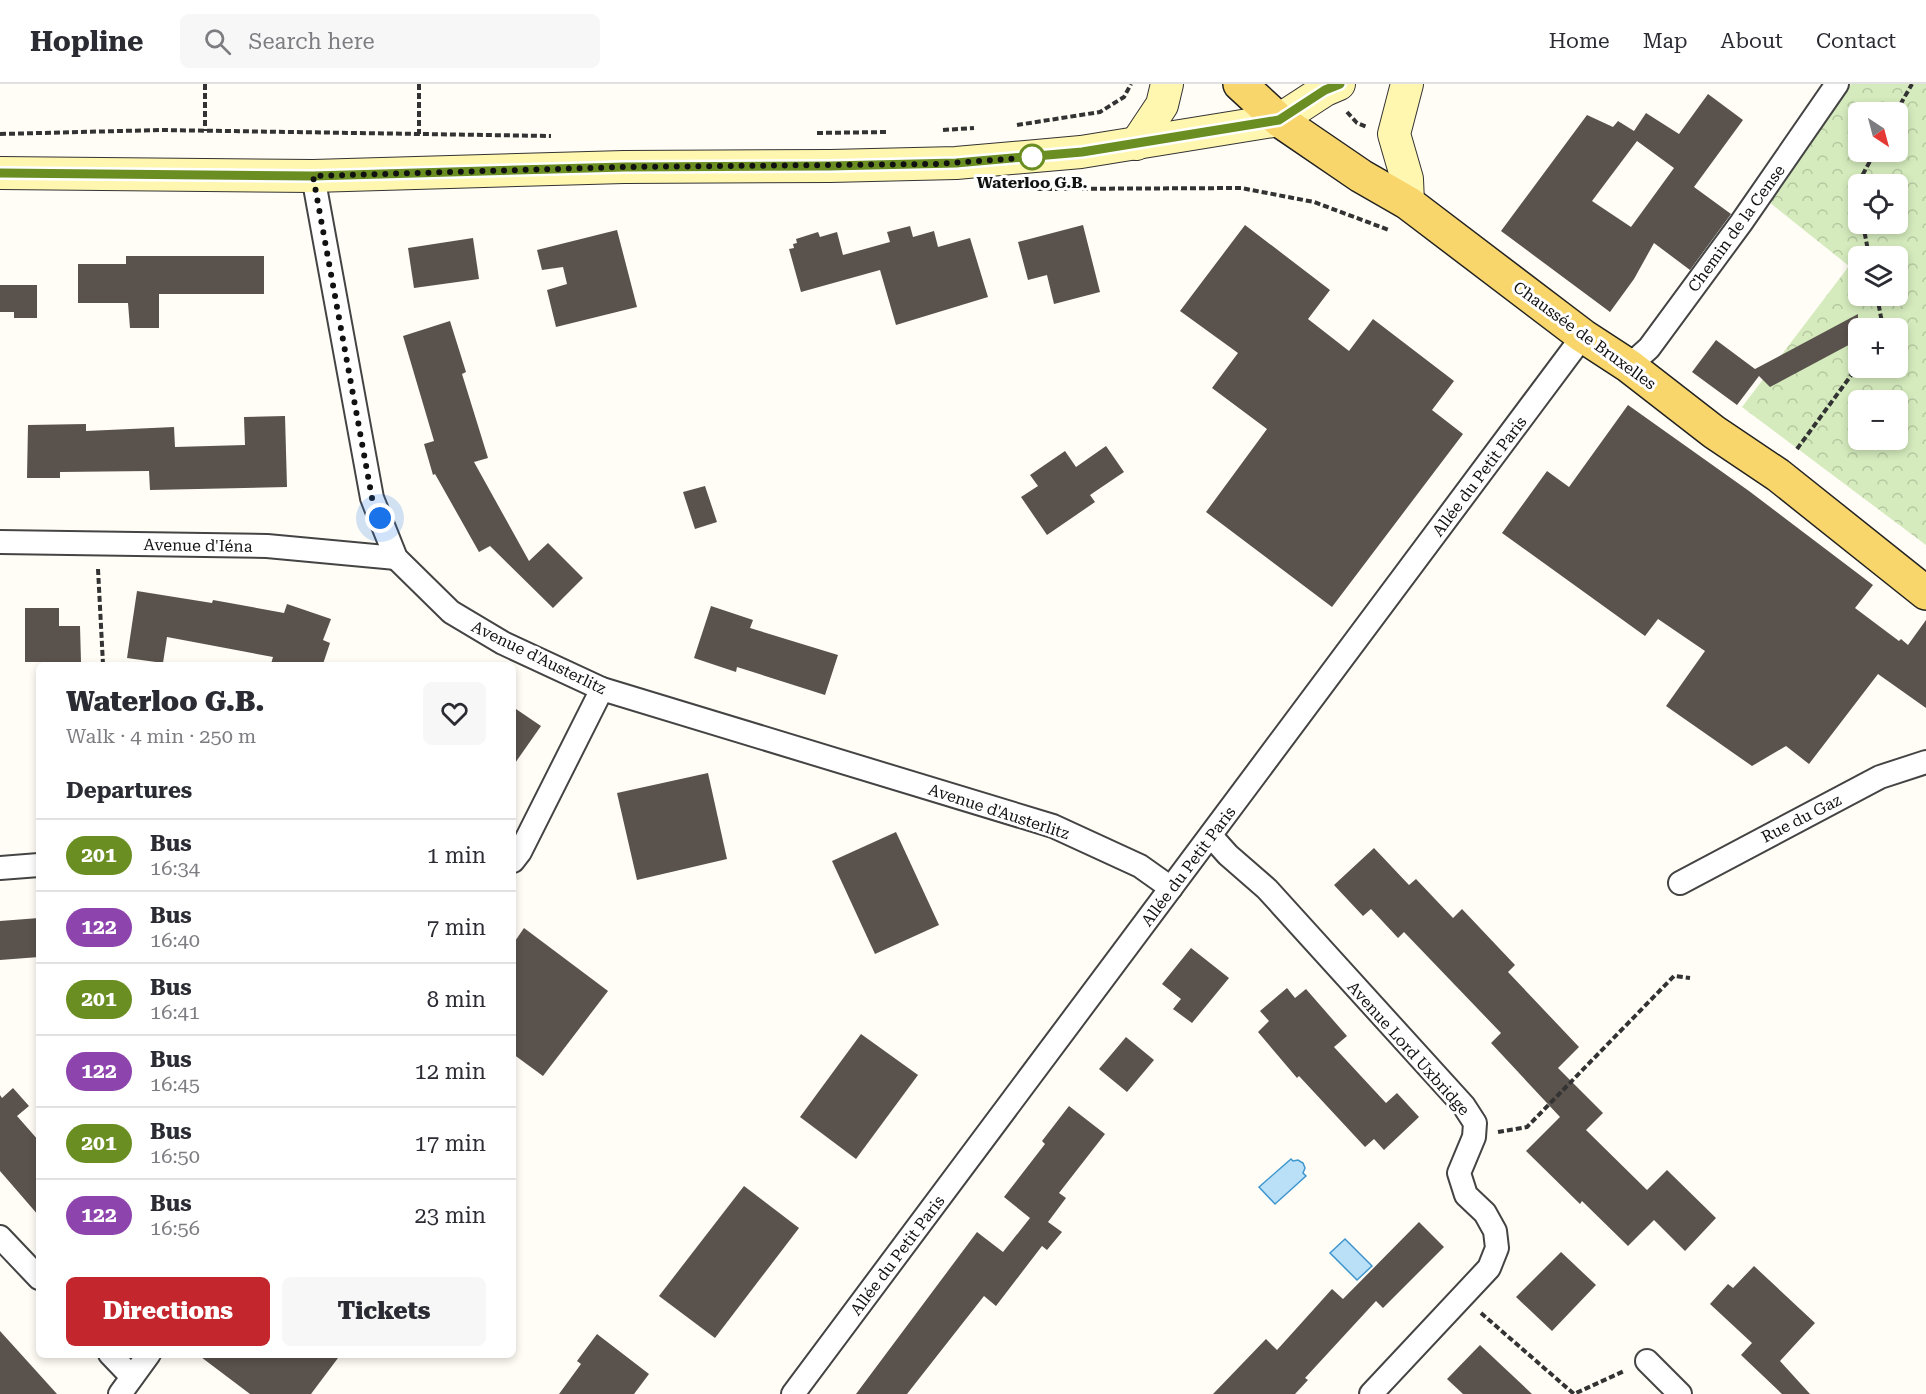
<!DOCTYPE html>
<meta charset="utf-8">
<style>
:root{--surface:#fff;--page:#f7f7f7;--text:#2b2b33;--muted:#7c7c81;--line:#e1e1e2;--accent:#c4262e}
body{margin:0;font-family:"Roboto Serif",serif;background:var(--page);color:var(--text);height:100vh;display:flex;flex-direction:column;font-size:22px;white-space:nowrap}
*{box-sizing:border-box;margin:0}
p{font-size:20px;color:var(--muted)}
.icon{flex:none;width:33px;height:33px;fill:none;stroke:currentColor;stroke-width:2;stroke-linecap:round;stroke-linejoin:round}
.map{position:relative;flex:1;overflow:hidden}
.drawer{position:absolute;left:36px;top:578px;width:480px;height:696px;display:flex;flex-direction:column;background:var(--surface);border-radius:9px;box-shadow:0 3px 9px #0003}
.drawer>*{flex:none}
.badge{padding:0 12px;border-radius:20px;font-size:21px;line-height:39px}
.needle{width:39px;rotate:144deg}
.controls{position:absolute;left:1848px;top:18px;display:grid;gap:12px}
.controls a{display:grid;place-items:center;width:60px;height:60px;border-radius:9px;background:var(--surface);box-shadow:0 3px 9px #0003;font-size:30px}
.you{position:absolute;width:30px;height:30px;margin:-15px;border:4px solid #fff;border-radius:50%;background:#1a73e8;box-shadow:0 0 0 9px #1a73e833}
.map>.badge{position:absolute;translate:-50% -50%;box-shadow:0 0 0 3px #fff}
h2{padding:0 30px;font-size:22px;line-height:54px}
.round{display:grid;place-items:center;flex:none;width:63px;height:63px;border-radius:9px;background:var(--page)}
.head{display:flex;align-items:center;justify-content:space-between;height:102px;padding:0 30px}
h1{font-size:28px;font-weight:800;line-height:45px}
.action{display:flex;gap:12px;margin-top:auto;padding:12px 30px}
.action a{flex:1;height:69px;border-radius:9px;background:var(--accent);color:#fff;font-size:24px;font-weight:800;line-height:69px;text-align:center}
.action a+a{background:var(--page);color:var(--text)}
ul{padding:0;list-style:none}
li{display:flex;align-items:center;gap:18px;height:72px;padding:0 30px;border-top:2px solid var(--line)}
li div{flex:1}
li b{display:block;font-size:22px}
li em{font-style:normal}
li .badge{min-width:66px;font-weight:700;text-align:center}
header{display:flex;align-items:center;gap:36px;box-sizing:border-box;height:84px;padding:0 30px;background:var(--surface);border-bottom:2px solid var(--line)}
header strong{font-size:28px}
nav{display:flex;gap:33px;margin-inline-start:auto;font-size:21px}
.search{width:420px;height:54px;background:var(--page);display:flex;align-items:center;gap:15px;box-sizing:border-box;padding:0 21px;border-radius:9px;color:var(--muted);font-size:22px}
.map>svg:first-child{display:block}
</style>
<header>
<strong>Hopline</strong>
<div class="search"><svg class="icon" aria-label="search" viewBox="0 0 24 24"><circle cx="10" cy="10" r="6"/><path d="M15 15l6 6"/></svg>Search here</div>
<nav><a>Home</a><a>Map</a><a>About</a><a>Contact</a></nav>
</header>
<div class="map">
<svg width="1926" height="1310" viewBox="0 0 1926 1310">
<defs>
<pattern id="park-crowns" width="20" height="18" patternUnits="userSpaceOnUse" patternTransform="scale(1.5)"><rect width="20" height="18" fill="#d5ebbd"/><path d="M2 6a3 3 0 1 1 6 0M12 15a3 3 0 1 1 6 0" fill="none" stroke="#b6c8a1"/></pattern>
</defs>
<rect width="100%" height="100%" fill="#fffdf5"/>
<!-- park -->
<path fill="url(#park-crowns)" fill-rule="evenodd" d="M 1851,0 L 1926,0 L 1926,461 L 1742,323 L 1849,182 L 1769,118 ZM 1858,28 L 1898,28 L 1898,68 L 1858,68 ZM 1858,100 L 1898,100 L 1898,140 L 1858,140 ZM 1858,172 L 1898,172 L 1898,212 L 1858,212 ZM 1858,244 L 1898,244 L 1898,284 L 1858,284 ZM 1858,316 L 1898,316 L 1898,356 L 1858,356 Z"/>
<!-- water -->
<g fill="#b9e0f7" stroke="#3f96cf" stroke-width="1.5">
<polygon points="1291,1075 1293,1077 1298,1076 1303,1079 1305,1084 1303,1089 1306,1092 1275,1120 1259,1103"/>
<polygon points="1345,1155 1372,1182 1357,1196 1330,1169"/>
</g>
<!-- building -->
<g fill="#5a524d" fill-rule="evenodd">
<path d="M 1708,10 L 1743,36 L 1694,103 L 1731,130 L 1690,186 L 1654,159 L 1634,195 L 1610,228 L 1501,147 L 1587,31 L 1613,43 L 1618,37 L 1634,47 L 1646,29 L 1679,50 ZM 1637,57 L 1674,84 L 1631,143 L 1592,117 Z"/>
<polygon points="1083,141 1100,208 1054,220 1047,191 1028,196 1018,158"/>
<polygon points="1245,141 1330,206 1308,235 1349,267 1373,235 1454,297 1432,326 1463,350 1332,523 1206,428 1267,345 1212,304 1238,269 1180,227"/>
<polygon points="910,142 913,153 934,147 938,163 970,154 988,213 896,241 880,186 801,208 789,165 794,164 793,160 797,159 796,155 818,148 820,153 837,148 843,171 890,158 887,148"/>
<polygon points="617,146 637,223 556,243 547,206 567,200 563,183 542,186 537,166"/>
<polygon points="473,154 479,195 414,204 408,164"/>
<polygon points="126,172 264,172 264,210 159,210 159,244 130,244 128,219 78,219 78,180 126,180"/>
<polygon points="0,201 37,201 37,234 14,234 14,228 0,228"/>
<polygon points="1858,230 1858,256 1770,303 1759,292 1737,321 1692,288 1716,256 1755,285"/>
<polygon points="450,237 466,288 462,290 488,374 474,378 529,477 548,459 583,494 553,524 490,462 479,468 435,390 433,391 424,360 434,357 403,252"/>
<polygon points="1628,321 1749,407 1873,501 1855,524 1899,557 1901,555 1908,561 1926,536 1926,624 1878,590 1809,680 1786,662 1752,682 1666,622 1705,567 1658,535 1645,552 1502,449 1547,387 1569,403"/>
<polygon points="285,332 287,403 150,406 149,387 60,388 60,394 27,394 28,341 86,340 86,347 174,343 175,363 245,361 244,333"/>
<polygon points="1106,362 1124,388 1090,411 1095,418 1047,451 1021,413 1038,402 1030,391 1065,367 1076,383"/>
<polygon points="705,402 717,438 695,445 683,408"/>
<polygon points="137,507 212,519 213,516 284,529 287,520 331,535 323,556 330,559 323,580 271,580 273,573 167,553 163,579 127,574"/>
<polygon points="711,522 753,536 750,544 838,571 825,611 737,583 736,588 694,574"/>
<polygon points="25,524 59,524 59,542 80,542 81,578 25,578"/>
<polygon points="513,623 541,642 513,682"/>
<polygon points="708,689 727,775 637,796 617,709"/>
<polygon points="896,748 939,841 875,870 832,777"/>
<polygon points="1374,764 1409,801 1416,795 1453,834 1462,825 1515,881 1508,888 1579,963 1558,984 1603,1029 1586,1046 1647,1106 1667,1086 1716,1134 1685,1167 1654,1136 1628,1162 1582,1117 1580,1120 1526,1067 1560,1033 1491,959 1501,949 1404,848 1398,854 1371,825 1363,832 1334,801"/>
<polygon points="39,834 39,873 0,876 0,837"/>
<polygon points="524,844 608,907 543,992 513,970 513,860"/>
<polygon points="1191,864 1229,894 1192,939 1173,925 1181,915 1162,900"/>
<polygon points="1287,904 1295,914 1306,905 1347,952 1334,963 1386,1019 1397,1009 1419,1033 1384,1066 1374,1055 1365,1063 1299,992 1297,994 1258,948 1269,937 1260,927"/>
<polygon points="861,950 918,991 856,1075 800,1033"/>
<polygon points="1126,953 1154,976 1127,1008 1099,985"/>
<polygon points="13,1004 29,1022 17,1032 39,1057 39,1132 0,1087 0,1011 2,1014"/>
<polygon points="1069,1022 1105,1050 1059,1109 1066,1114 1048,1138 1062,1148 1047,1166 1042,1162 996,1222 984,1212 907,1310 856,1310 977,1148 1003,1168 1030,1134 1004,1113 1045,1060 1042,1057"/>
<polygon points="744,1102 799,1144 715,1254 659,1212"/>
<polygon points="1419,1138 1444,1163 1383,1224 1376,1217 1305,1294 1308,1296 1295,1310 1213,1310 1266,1255 1277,1266 1332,1205 1343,1215"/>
<polygon points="1561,1168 1596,1201 1552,1247 1516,1213"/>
<polygon points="1754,1182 1815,1239 1780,1277 1810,1310 1782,1310 1741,1271 1752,1259 1710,1220 1728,1200 1733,1204"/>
<polygon points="0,1247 57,1310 0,1310"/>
<polygon points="597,1250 649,1290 634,1310 559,1310 581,1280 577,1277"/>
<polygon points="1480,1261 1532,1310 1463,1310 1447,1295"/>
<polygon points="197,1270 341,1270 311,1310 250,1310"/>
</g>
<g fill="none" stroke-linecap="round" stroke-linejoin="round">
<!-- minor casing -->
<g stroke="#444" stroke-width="26">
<g id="minor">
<polyline points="313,92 372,414 396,474 451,528 503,559 602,605 1053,742 1140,782 1171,804"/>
<polyline points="1629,282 1649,264 1741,139 1837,0"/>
<polyline points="0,458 267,462 396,474"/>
<polyline points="1211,752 1228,771 1267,805 1464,1022 1475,1039 1474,1053 1459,1089 1466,1111 1485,1129 1495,1147 1497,1164 1489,1184 1371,1310"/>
<polyline points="513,777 520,768 602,605"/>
<polyline points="0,784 39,781"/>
<polyline points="1680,799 1880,693 1926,678"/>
<polyline points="0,1153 39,1194"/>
<polyline points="110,1270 132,1293"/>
<polyline points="1647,1277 1680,1310"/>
<polyline points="120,1310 149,1270"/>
<polyline points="793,1310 1583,252"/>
</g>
</g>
<!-- secondary casing -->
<g stroke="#333" stroke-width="34">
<g id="secondary">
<polyline points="1407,0 1394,50 1407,95 1408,119"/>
<polyline points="1136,60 1162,21 1167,0"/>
<polyline points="0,89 313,92 624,83 830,82 956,79 1081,68 1279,36 1325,6 1339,0"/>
</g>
</g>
<!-- primary casing -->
<g stroke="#222" stroke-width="36">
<polyline id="primary" points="1240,0 1279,36 1361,92 1408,119 1583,252 1629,282 1714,348 1778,391 1926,509"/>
</g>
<!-- path -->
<g stroke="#333" stroke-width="4" stroke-dasharray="6 3" stroke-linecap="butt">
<polyline points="205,0 205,47"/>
<polyline points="419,0 419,50"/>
<polyline points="1347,28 1357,39 1367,43"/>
<polyline points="1896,28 1912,0"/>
<polyline points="1017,41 1100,28 1124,13 1131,0"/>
<polyline points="943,46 974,44"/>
<polyline points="817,49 887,48"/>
<polyline points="0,50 161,46 551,52"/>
<polyline points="1037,105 1241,104 1314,118 1389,146"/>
<polyline points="1858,116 1856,103 1875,68"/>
<polyline points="1863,140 1869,172"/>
<polyline points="1877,212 1883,244"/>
<polyline points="1797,365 1858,282"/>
<polyline points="98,485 103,580"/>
<polyline points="1498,1048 1527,1043 1674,892 1690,894"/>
<polyline points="1481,1229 1574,1310 1624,1287"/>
</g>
<!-- minor -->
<use href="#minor" stroke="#fff" stroke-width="22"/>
<!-- secondary -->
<use href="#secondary" stroke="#fff6b0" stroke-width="32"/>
<!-- primary -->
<use href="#primary" stroke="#f9d66b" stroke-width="33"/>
</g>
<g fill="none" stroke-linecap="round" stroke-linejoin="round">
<!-- line casing -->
<g stroke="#fff" stroke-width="14">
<polyline id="line" points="0,89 313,92 624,83 830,82 956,79 1082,68 1279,36 1325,6 1340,0"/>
</g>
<!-- line -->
<use href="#line" stroke="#6b8e23" stroke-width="9"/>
<!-- walk -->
<polyline stroke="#111" stroke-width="6" stroke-dasharray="0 10.8" points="380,434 372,414 313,92 624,83 935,80 1035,73 1032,73"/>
</g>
<!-- markers -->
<circle fill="#fff" stroke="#6b8e23" stroke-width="3" cx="1032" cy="73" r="12"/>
<g text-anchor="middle" stroke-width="6" stroke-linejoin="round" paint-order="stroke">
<!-- stop labels -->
<g font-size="16" font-weight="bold" fill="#111" stroke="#fff">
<text x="1032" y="104">Waterloo G.B.</text>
</g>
<!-- street labels -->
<g font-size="16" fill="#111" stroke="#fff">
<text transform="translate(1736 144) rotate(-54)" y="6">Chemin de la Cense</text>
<text transform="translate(1585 251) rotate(36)" y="6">Chaussée de Bruxelles</text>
<text transform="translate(1479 392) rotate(-53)" y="6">Allée du Petit Paris</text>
<text transform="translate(198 461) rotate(1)" y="6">Avenue d'Iéna</text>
<text transform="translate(539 573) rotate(26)" y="6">Avenue d'Austerlitz</text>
<text transform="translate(999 727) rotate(18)" y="6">Avenue d'Austerlitz</text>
<text transform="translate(1801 734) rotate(-27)" y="6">Rue du Gaz</text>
<text transform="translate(1188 782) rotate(-53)" y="6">Allée du Petit Paris</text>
<text transform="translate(1409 964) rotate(48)" y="6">Avenue Lord Uxbridge</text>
<text transform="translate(897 1171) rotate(-53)" y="6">Allée du Petit Paris</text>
</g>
</g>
</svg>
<div class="controls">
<a><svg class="needle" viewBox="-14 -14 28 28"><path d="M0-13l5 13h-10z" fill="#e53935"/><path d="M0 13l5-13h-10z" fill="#7c7c81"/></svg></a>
<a><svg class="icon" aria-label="locate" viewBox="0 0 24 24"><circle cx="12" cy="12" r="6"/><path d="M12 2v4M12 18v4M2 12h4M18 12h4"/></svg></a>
<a><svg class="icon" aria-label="layers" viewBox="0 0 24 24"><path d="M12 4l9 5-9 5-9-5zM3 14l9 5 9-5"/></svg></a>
<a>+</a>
<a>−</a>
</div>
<div class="you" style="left:380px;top:434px"></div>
<section class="drawer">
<div class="head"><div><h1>Waterloo G.B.</h1><p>Walk · 4 min · 250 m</p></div><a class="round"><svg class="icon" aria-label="heart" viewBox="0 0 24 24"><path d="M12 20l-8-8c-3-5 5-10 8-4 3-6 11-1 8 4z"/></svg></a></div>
<h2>Departures</h2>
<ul>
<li><span class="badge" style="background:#6b8e23;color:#fff">201</span><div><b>Bus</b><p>16:34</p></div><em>1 min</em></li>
<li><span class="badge" style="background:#8e44ad;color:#fff">122</span><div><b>Bus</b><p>16:40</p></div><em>7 min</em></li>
<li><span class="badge" style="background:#6b8e23;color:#fff">201</span><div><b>Bus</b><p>16:41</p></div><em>8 min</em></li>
<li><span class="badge" style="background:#8e44ad;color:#fff">122</span><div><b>Bus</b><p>16:45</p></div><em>12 min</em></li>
<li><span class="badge" style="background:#6b8e23;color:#fff">201</span><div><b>Bus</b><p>16:50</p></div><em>17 min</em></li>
<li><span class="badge" style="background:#8e44ad;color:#fff">122</span><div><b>Bus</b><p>16:56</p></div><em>23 min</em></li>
</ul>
<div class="action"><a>Directions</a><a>Tickets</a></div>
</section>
</div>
